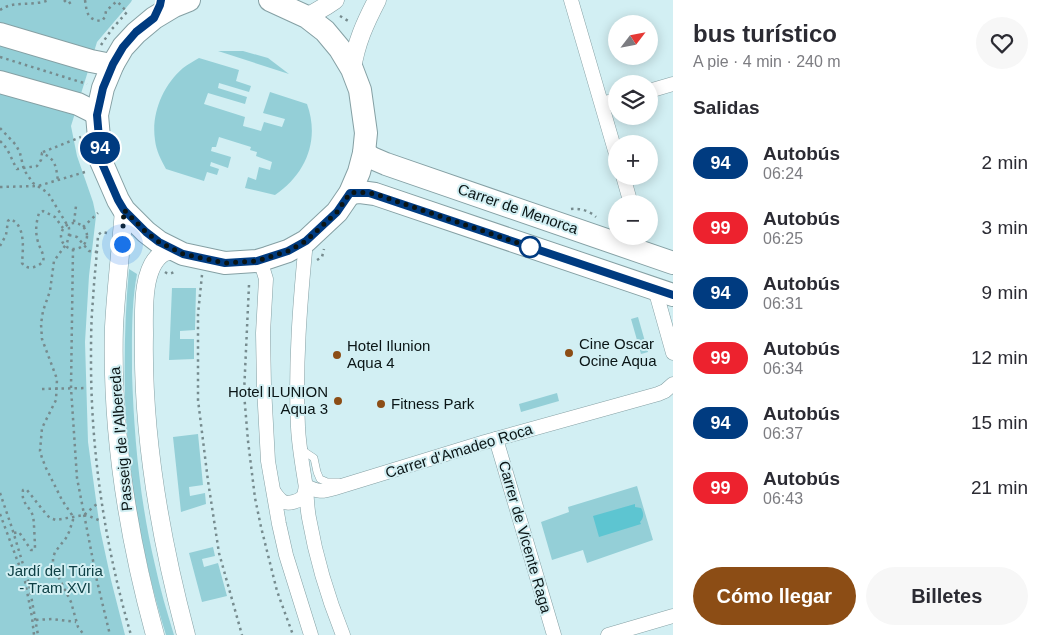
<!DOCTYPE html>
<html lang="es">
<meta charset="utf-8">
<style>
:root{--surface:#fff;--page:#f7f7f7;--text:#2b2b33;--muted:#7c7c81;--accent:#8c4d15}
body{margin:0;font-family:Arial,sans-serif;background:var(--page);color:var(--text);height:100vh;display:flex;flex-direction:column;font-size:19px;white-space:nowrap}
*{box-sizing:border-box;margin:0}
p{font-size:16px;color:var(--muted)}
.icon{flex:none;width:28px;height:28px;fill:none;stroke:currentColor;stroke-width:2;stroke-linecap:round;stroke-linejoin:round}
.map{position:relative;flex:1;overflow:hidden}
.panel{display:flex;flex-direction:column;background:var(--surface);width:375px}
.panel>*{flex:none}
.badge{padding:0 10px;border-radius:16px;font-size:18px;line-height:32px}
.needle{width:32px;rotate:58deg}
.tools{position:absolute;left:608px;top:15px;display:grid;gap:10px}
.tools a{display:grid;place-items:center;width:50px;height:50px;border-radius:50%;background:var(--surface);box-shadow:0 2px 12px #0003;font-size:25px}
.you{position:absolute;width:25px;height:25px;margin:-12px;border:4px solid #fff;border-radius:50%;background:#1a73e8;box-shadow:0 0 0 8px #1a73e833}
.map>.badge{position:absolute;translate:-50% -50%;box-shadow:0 0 0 2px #fff}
h2{padding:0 20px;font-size:19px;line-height:45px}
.round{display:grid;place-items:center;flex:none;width:52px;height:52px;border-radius:26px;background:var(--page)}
.summary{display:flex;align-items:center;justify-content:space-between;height:85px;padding:0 20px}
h1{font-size:24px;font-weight:600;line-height:38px}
.action{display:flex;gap:10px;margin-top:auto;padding:10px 20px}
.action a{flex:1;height:58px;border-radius:30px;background:var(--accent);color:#fff;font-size:20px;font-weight:600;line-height:58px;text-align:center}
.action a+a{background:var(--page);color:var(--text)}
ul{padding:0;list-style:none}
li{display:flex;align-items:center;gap:15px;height:65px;padding:0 20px}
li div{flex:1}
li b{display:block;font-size:19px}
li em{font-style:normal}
li .badge{min-width:55px;font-weight:700;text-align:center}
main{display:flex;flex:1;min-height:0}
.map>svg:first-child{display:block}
</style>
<main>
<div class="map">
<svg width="673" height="635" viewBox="0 0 673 635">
<rect width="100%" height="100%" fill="#d2eff3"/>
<!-- green -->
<g fill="#94cfd7">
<polygon points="0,0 132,0 131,2 97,42 71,126 77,156 93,202 96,216 89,276 85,342 88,442 100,529 111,580 125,635 0,635"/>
<polygon points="218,51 243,51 268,58 289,74"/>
<path d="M 199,58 L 239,70 L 236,81 L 251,86 L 249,92 L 219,83 L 218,88 L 247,97 L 245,104 L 208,93 L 204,104 L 245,117 L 243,126 L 261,131 L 264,122 L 282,127 L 285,119 L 263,113 L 270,92 L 307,104 C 320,140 306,174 275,195 L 245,188 L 248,177 L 256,180 L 259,167 L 270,170 L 272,162 L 256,156 L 257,152 L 250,150 L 251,147 L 219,137 L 216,147 L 212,147 L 211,151 L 231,157 L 228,168 L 211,162 L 210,166 L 219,169 L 217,175 L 207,172 L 204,181 L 166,169 C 161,160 156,150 155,140 C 151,114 163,85 183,68 C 188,64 194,61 199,58 Z"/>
<path d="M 129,269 L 137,274 C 131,305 132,341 132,373 C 134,437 140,502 155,565 C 160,589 167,612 174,635 L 166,635 C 143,561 128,477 125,399 C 124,356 125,312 129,269 Z"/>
<polygon points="172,288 196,288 195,330 180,331 180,339 194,339 194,359 169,360"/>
<polygon points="638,317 648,352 641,354 631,319"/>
<polygon points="557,393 559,401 521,412 519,404"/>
<polygon points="198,434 203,485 189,487 190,496 205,493 206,504 181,512 173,437"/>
<polygon points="637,486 653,540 587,563 583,550 552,560 541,522 569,512 568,507"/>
<polygon points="213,547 215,556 202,559 204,567 218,563 227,596 202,602 189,553"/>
</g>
<!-- water -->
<path fill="#5dc5d1" d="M 635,504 L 635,507 L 641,508 C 644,513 644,518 640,522 L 641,524 L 599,537 L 593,516 Z"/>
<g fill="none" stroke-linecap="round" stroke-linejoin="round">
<!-- service casing -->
<g stroke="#85a0a4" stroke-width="8">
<polyline id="service" points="302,447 305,452 314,458 317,472 320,479 327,482 339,482"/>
</g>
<!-- minor casing -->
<g stroke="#85a0a4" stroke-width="15">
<g id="minor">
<polyline points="571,0 616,154"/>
<polyline points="649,91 673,84"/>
<polyline points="602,104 616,100"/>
<polyline points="623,176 631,204"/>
<path d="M 306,241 C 300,303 295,365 298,427 C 299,448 303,468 306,488 C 307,498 307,508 309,518 C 316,558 328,598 343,635"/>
<polyline points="257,261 262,266 266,279 263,333 264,387 268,461 279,524 286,555 311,635"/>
<polyline points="655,289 673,353"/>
<polyline points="496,439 554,635"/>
<path d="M 306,486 C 318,492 322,492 335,488 L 485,442 L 658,394 L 665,391 L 673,384"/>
<path d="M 274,492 C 276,495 279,499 282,501 C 288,505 301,501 304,495 C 305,493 305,489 306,487"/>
<polyline points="608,635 673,616"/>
</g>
</g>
<!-- tertiary casing -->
<g stroke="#85a0a4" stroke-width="19">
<g id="tertiary">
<polyline points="307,17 326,6 335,0"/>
<path d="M 352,69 C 356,43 365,23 377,0"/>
<path d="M 124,210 C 121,249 116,288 114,327 C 111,433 127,533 155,635"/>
<path d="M 174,250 C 170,251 167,251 163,253 C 141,267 144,313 144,335 C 142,437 160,537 186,635"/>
</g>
</g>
<!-- primary casing -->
<g stroke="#85a0a4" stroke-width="24">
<g id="primary">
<polyline points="189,0 174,6 154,18 136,33 123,47 113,64 103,88 97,115 101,161 118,200 124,210 146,232 159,242 183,254 225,263 257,261 267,258 288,251 306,241 337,212 350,193 359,172 364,153 366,133 360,90 352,69 340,49 325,31 307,17 270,0"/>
<polyline points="0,34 91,61 106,64 113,64"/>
<polyline points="0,82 78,104 92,111 97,115"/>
<polyline points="364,153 372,158 386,164 673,263"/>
<polyline points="350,193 360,192 375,194 673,295"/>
</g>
</g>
<!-- path -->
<g stroke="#768b8e" stroke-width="2.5" stroke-dasharray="2.5 4" stroke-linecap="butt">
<polyline points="64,0 68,4 74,0"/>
<path d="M 85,0 C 87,13 87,20 102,21 L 105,17 L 106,11 L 117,1"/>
<path d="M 0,10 C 14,0 31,7 49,0"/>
<polyline points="340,16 350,22"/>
<polyline points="101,45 112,29 127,12 116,0"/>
<polyline points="0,57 87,84"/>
<polyline points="0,128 16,145 20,153 24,170 33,183 48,193 69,228 69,235 67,243 54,261 50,291 43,311 41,324 42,339 57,379 56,400 42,428 40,451 42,458 46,468 62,500 72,515 73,520 69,532 66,538 55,552 53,558 53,566 71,602 78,627 84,635"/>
<path d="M 0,141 C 9,149 11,159 17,169 L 37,166 L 41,160 L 42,153 C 56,159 56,167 58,181"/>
<polyline points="43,152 81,137"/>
<polyline points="0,187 38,186 85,172"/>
<path d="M 571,209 C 580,208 590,211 596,217"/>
<polyline points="74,222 76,206"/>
<circle cx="74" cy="236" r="13"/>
<polyline points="83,227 98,213"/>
<path d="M 107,233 L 102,232 L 98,235 C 97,257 94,278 93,300 C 91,320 91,341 91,361 C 91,453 105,546 131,635"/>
<polyline points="69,235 77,237 89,251 97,252"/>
<path d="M 0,246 L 6,235 L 8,221 L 10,219 C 26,225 23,249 22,263 C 27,271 37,267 43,262 C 45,255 40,249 38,242 C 35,232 36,223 39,213 L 43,211 L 55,217 L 63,228"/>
<polyline points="73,249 71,388 77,478 97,581 110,635"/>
<polyline points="317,260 322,257 324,249"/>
<path d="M 165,272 C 169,275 172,273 176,271"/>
<polyline points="202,275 198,314 198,400 208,481 219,553 242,635"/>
<polyline points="249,285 244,393 248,441 255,498 261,527 277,591 293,635"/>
<polyline points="42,389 87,388"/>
<polyline points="0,493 12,528 29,584 38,635"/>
<polyline points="0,514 25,581 32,617 34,635"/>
<polyline points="84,515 89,516 101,521"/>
<path d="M 14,533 L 19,532 L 31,550 L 33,550 L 35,549 C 35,546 34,519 33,516 C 29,505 21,504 23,490 L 25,489 L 27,490 L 46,514 L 50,518 L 56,520 L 84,515 L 98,503"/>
<polyline points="36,620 52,619 76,622"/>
</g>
<!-- service -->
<use href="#service" stroke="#fff" stroke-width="7"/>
<!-- minor -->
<use href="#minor" stroke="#fff" stroke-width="14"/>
<!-- tertiary -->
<use href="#tertiary" stroke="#fff" stroke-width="18"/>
<!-- primary -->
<use href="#primary" stroke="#fff" stroke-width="22"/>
</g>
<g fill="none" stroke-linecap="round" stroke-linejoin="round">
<!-- line casing -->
<g stroke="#fff" stroke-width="11">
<polyline id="line" points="161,0 160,5 154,18 136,32 123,47 113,64 103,88 97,115 101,161 118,200 124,210 146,232 159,242 183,254 225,263 257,261 288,251 306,241 337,212 350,193 369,193 673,295"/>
</g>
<!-- line -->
<use href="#line" stroke="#003b80" stroke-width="8"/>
<!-- walk -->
<polyline stroke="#0a1516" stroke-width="5" stroke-dasharray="0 9" points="122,244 124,210 146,232 159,242 183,254 225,263 257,261 288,251 306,241 337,212 350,193 360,192 375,194 530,247"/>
</g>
<!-- markers -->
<circle fill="#fff" stroke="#003b80" stroke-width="2.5" cx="530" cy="247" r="10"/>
<g fill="#8c4d15" stroke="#d2eff3" stroke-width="2">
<circle cx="569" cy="353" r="5"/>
<circle cx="337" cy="355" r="5"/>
<circle cx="338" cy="401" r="5"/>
<circle cx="381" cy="404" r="5"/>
</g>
<g text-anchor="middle" stroke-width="4" stroke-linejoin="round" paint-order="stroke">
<!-- street labels -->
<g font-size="15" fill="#0a1516" stroke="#d2eff3">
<text transform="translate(518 209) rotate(19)" y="5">Carrer de Menorca</text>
<text transform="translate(121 439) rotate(-95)" y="5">Passeig de l'Albereda</text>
<text transform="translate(459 451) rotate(-17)" y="5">Carrer d'Amadeo Roca</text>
<text transform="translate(525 537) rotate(74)" y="5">Carrer de Vicente Raga</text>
</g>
<!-- poi labels -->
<g font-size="15" fill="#0a1516" stroke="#d2eff3" text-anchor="start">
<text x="579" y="349">Cine Oscar<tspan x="579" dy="17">Ocine Aqua</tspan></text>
<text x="347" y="351">Hotel Ilunion<tspan x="347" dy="17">Aqua 4</tspan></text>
<text x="328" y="397" text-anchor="end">Hotel ILUNION<tspan x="328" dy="17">Aqua 3</tspan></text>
<text x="391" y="409">Fitness Park</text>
</g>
<!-- park labels -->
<g font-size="15" fill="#0f4045" stroke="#d2eff3">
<text x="55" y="576">Jardí del Túria<tspan x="55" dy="17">- Tram XVI</tspan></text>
</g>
</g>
</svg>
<div class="tools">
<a><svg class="needle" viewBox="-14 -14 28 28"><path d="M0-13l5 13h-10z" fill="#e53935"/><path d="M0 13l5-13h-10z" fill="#7c7c81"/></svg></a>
<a><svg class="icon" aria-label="layers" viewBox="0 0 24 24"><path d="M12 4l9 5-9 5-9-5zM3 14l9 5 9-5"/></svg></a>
<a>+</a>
<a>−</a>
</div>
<div class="you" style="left:122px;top:244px"></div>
<b class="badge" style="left:100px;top:148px;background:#003b80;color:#fff">94</b>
</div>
<section class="panel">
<div class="summary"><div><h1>bus turístico</h1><p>A pie · 4 min · 240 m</p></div><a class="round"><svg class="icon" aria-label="heart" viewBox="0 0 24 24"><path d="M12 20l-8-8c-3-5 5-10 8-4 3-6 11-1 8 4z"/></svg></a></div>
<h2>Salidas</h2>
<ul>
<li><span class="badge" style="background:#003b80;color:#fff">94</span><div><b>Autobús</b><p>06:24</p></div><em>2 min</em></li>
<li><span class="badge" style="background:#ed222e;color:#fff">99</span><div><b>Autobús</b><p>06:25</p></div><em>3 min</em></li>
<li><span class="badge" style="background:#003b80;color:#fff">94</span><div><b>Autobús</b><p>06:31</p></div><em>9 min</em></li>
<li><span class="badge" style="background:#ed222e;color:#fff">99</span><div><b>Autobús</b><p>06:34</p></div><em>12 min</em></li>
<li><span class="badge" style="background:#003b80;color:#fff">94</span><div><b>Autobús</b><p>06:37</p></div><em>15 min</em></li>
<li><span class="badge" style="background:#ed222e;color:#fff">99</span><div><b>Autobús</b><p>06:43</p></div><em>21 min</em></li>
</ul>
<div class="action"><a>Cómo llegar</a><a>Billetes</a></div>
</section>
</main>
